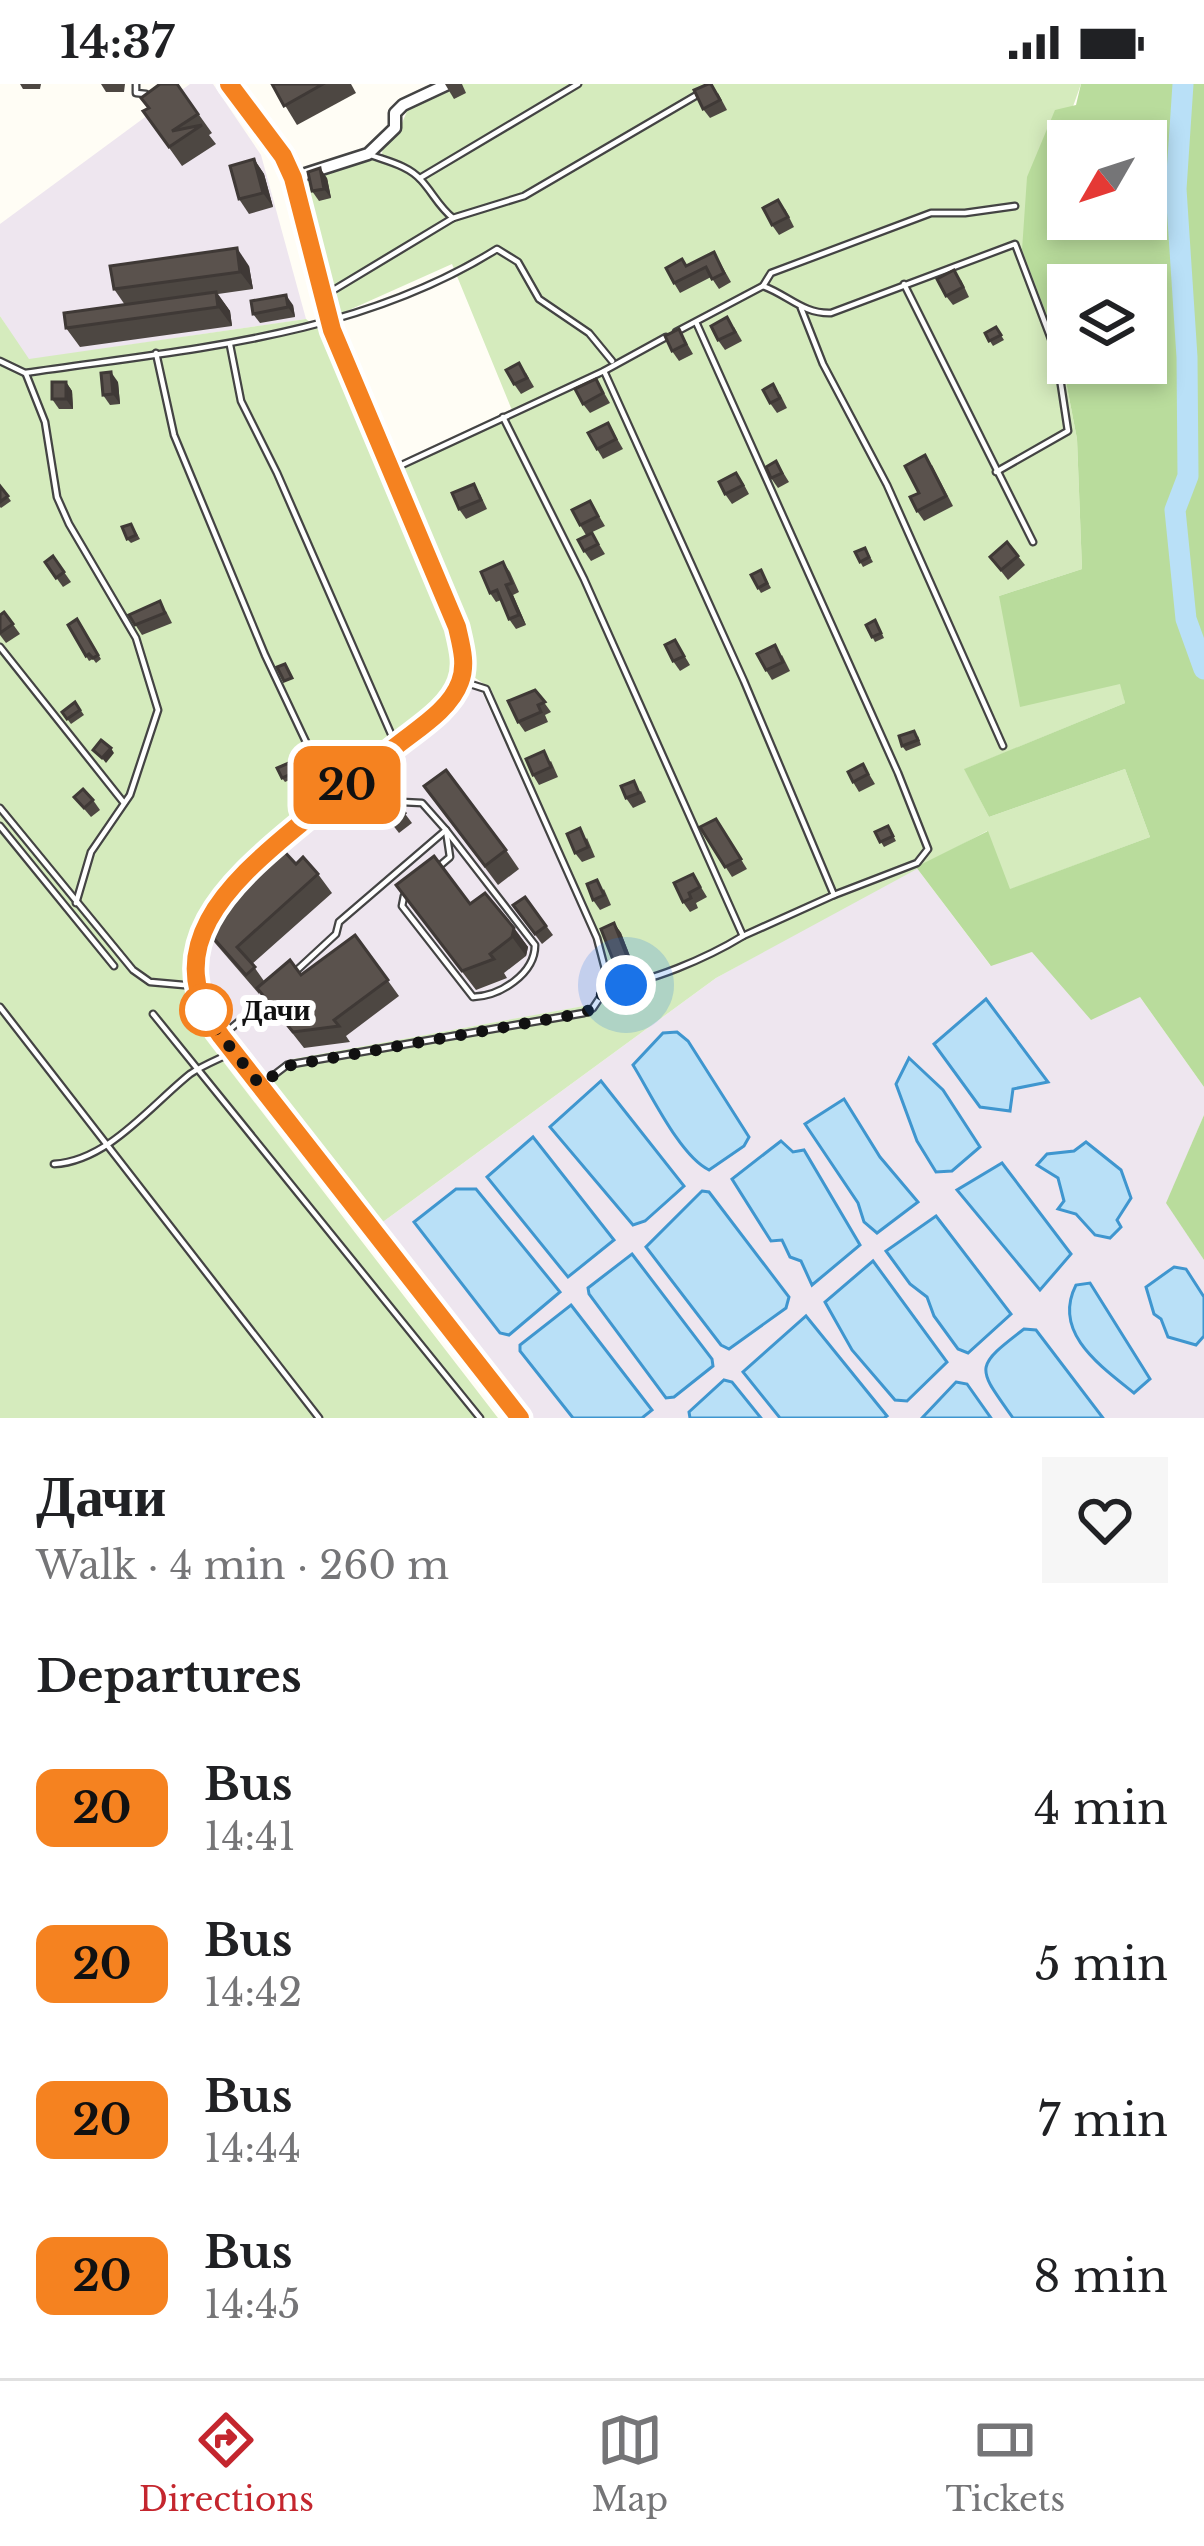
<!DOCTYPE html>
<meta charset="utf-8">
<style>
:root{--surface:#fff;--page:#f6f6f6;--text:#202124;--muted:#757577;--line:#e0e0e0;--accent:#c4262e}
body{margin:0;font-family:"Libre Baskerville",serif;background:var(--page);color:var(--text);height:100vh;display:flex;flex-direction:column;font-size:45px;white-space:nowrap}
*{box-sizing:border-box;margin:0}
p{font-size:39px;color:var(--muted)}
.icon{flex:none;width:66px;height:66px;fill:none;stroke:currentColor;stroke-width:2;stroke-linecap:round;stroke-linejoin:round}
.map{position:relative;height:1334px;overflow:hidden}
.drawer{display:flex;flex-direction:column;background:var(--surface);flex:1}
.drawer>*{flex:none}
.badge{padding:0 24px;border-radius:18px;font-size:42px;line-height:78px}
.needle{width:78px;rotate:231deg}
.tools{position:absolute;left:1047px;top:36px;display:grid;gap:24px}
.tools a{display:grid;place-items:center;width:120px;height:120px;border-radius:0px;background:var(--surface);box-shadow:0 6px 18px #0003;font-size:60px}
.you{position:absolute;width:60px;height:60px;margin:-30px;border:9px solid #fff;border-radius:50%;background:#1a73e8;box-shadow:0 0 0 18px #1a73e833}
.map>.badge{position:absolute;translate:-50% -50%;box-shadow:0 0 0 6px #fff}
h2{padding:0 36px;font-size:45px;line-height:108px}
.round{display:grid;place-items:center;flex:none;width:126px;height:126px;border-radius:0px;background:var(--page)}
.overview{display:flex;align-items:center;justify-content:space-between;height:204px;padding:0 36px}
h1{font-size:57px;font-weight:600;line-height:90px}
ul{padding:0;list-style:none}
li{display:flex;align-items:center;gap:36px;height:156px;padding:0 36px}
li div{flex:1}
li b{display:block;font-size:45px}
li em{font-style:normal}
li .badge{min-width:132px;font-weight:700;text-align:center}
.status{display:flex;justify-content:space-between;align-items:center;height:84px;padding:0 60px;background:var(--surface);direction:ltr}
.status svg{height:33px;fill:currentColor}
.tabs{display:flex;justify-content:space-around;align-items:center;height:168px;border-top:3px solid var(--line);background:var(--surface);font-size:33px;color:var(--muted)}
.tabs a{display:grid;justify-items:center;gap:6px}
.tabs .current{color:var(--accent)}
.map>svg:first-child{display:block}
</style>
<div class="status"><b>14:37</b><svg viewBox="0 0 49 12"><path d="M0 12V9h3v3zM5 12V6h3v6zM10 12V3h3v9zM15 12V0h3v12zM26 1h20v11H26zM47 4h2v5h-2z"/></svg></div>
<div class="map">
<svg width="1204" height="1334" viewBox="0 0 1204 1334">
<rect width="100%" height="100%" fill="#fffdf5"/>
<!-- industrial -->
<g fill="#eee6ef">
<polygon points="190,0 213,0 261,71 306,235 28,276 0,232 0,140"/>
<polygon points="473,602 481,606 594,856 601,890 601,919 288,976 264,994 222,939 208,900 206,864 221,827 254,788 460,620"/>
<polygon points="916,783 990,881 1032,868 1140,913 1204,1003 1204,1031 1167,1119 1204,1176 1204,1334 533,1334 380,1140 716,894"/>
</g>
<!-- green -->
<g fill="#d5ebbd">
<polygon points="461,0 1081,0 1022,166 1060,266 1077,355 1082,485 999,512 1121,599 1125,619 965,685 989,733 1125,685 1150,753 1009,806 987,747 716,894 380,1140 264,994 288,976 600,919 618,905 491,605 474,593 467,542 401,383 514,331 452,180 338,231 302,99 382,70 383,62 399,46 408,25"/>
<polygon points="0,232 29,275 306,235 325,251 450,547 453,592 430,626 243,780 206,819 189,864 186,898 205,954 498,1334 0,1334"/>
</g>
<!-- forest -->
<g fill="#b9dc9c" fill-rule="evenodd">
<path d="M 1081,0 L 1204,0 L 1204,1003 L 1140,913 L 1091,936 L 1032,868 L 991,882 L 916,783 L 988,747 L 1010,805 L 1150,753 L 1125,685 L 989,733 L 964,685 L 1125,619 L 1120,600 L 1020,623 L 999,512 L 1082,485 L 1077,355 L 1060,266 L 1022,166 L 1027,93 L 1055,26 L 1076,21 ZM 1068,57 L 1146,57 L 1146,135 L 1068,135 ZM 1068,201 L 1146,201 L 1146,279 L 1068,279 Z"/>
<polygon points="1204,1031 1204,1176 1166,1119"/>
</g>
<!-- water -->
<g fill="#b9e0f7" stroke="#3f96cf" stroke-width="3">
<polygon points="986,915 1048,998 1013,1005 1010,1027 980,1023 934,960"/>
<path d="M 677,948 L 688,957 L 749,1053 L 744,1062 L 709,1086 C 680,1072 651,1010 633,981 L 663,949 Z"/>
<polygon points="909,974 943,1006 980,1063 952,1087 936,1088 917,1057 896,1000"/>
<polygon points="601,997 684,1102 645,1137 633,1141 550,1043"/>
<polygon points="844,1015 880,1073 918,1118 877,1149 864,1138 858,1119 805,1040"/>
<polygon points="533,1053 614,1156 568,1193 487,1093"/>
<polygon points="781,1057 793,1068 804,1066 860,1161 812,1201 801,1177 790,1173 782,1156 771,1157 732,1095"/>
<polygon points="1086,1058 1121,1086 1131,1114 1117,1136 1121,1143 1110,1154 1095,1151 1076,1130 1058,1125 1064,1117 1058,1094 1037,1081 1047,1070 1074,1067"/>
<polygon points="1002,1079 1071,1170 1040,1206 957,1106"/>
<polygon points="456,1105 476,1105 560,1208 509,1251 500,1249 414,1138"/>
<polygon points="702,1107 709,1108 789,1213 786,1224 729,1265 721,1261 646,1163"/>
<polygon points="936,1132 1011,1230 968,1269 958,1265 934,1232 927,1213 910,1200 886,1167"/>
<polygon points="632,1170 712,1275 713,1282 674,1313 666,1314 589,1210 588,1204"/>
<polygon points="873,1177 947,1278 907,1317 895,1316 852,1266 825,1218"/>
<polygon points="1174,1183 1186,1185 1204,1213 1204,1252 1196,1261 1168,1253 1161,1235 1154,1230 1146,1203"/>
<path d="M 1090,1199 L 1150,1295 L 1134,1309 C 1099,1281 1052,1248 1076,1201 Z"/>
<polygon points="571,1221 652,1326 642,1334 573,1334 520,1267 520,1261"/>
<polygon points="806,1232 887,1332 884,1334 780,1334 743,1288"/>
<path d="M 1024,1245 L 1036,1246 L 1103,1334 L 1013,1334 C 977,1283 973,1284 1024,1245 Z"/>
<polygon points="724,1296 732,1298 761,1334 690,1334 689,1328"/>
<polygon points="956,1298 967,1300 991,1334 922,1334"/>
</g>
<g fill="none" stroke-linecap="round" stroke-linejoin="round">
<!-- river -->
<polyline stroke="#b9e0f7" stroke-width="21" points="1183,0 1176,105 1187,273 1188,392 1175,426 1186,535 1204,585"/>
<!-- lane casing -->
<g stroke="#444" stroke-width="9">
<g id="lane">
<polyline points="136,0 136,9 146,10"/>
<path d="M 368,70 C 386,77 408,81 421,96 C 433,109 439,123 453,134 L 524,112 L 702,8"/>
<polyline points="420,94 578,0"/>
<polyline points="904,200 1033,458"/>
<polyline points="763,202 771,189 931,129 965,129 1015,122"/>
<polyline points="327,210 453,134"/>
<polyline points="801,224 823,280 887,401 1003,662"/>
<path d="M 676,248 L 763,202 C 788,211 803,230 831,229 L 1015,160 L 1056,268 L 1068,347 L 996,388"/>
<polyline points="230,261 241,317 277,389 395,659"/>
<polyline points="156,269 174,351 265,571 332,713"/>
<path d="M 0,277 L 25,289 C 187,265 355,254 497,165 L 518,178 L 539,215 L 589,249 L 612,277"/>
<polyline points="604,287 744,597 834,811 917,779 928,765 898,689 696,238"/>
<polyline points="26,290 45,338 57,413 69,440 136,554 158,626 130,711 91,768 76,819"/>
<polyline points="503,333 584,495 743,852 834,811"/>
<polyline points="391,386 604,287 666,253"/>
<polyline points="0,563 124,719"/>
<polyline points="358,693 382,717 422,719 446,746 450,773 436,785"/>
<polyline points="0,724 133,886 150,898 195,902"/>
<polyline points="0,742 114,882"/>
<path d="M 296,887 L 336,850 L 339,838 L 446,746 L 535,861 C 535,890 500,912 473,913 L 402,822 L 404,812"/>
<path d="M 609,900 C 644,903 712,871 743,852"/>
<polyline points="0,923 319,1334"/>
<polyline points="153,930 480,1334"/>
<polyline points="224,950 266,915"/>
<polyline points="261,1001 287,981 584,929 593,924 609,900 597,854 486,605 461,597"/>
<path d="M 54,1080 C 108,1077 150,1022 190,990 C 203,981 219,975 233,968"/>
</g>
</g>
<!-- street casing -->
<g stroke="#444" stroke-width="15">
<g id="street">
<polyline points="228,0 283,72 293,94 332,246 457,543 463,569 461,597 450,615 435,631 246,785 213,824 198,862 197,902 215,945 520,1334"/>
<polyline points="293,94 368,70 395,44 395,29 403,21 448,0"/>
</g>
</g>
<!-- lane -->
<use href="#lane" stroke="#fff" stroke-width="4.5"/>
<!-- street -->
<use href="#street" stroke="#fff" stroke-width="10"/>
</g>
<!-- wall -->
<g fill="#4d4742">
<polygon points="20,0 41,0 40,5 23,5"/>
<polygon points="101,0 125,0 124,8 106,8"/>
<polygon points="177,0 212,49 209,51 216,60 182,82 143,27"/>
<polygon points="272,0 351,0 356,9 297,41"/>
<polygon points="445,0 462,0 466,9 454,15"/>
<polygon points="718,9 727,26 710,34 703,25"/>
<polygon points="254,75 264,90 273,123 249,130 239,115"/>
<polygon points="327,94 331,114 319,117 312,107"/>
<polygon points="785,125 794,143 779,151 772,141"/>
<polygon points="714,168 731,198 719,205 711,193 680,209 674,199 687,182"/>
<polygon points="249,182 253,205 218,210 230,227 232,242 80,263 66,244 125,221 114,205"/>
<polygon points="961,196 969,213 953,221 946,212"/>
<polygon points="293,221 295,233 260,239 253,230"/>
<polygon points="734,243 742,257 725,266 718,256"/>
<polygon points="996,243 1004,256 993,262 985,249"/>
<polygon points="679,245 693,270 679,277 672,267"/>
<polygon points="526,289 534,303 521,310 514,300"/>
<polygon points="596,295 610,319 590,329 583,320"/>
<polygon points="66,298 72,307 73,325 59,325 52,315"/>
<polygon points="118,298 120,320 110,321 103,311"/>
<polygon points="780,310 787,324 777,329 770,319"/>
<polygon points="608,339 623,365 603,375 597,365"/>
<polygon points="776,377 789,398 778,404 771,394"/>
<polygon points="932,381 953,422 924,437 917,427 919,409"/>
<polygon points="743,399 749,410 732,420 725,410"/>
<polygon points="0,402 11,417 1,424 0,423"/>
<polygon points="480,410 487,425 466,435 459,425"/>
<polygon points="590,417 605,442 586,451 580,441"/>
<polygon points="131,440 140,455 131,459 127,455"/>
<polygon points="592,449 605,470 591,477 584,467"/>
<polygon points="1007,458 1025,481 1008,496 990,473"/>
<polygon points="865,464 873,478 863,483 855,468"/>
<polygon points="45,478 64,488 71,498 63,503"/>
<polygon points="503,478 510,488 519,508 513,511 526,541 516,545 509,535 501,516 496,518 490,509"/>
<polygon points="761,486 771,504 761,509 758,504"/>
<polygon points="166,527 172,539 142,551 129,531"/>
<polygon points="4,528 20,550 6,559 0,551 0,531"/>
<polygon points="77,535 101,575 96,579 93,575 89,577 68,541"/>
<polygon points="866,541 878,541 884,554 875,558"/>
<polygon points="675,556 690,581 680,587 673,577"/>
<polygon points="782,571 790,587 772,596 766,586"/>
<polygon points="535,606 551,628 545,631 548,638 525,648 518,638"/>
<polygon points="75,618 84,631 71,640 62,628"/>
<polygon points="918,652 921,661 906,667 902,662"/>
<polygon points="551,677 558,693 539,701 533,691"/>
<polygon points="863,680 875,700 859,708 853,698"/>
<polygon points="294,683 298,692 285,698 282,694"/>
<polygon points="641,707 646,718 633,724 626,714"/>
<polygon points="74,713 93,716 100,726 91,733"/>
<polygon points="394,715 412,739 399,749 377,721"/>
<polygon points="438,721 506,766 519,785 498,801"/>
<polygon points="716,735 747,785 732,793 700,743"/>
<polygon points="888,742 896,757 884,763 875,748"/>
<polygon points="587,754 595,773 582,778 575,769"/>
<polygon points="296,780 318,790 332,809 252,880 264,897 301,891 355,851 399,912 346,952 350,958 304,964 260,908 259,910 215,859 202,841"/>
<polygon points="693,790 707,813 696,819 698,824 690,828 683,818"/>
<polygon points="396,801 470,820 514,844 528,863 526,872 504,889 507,894 476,906"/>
<polygon points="604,805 611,821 600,826 593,816"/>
<polygon points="525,813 553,851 542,860 513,821"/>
<polygon points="614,839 621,849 635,885 621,891 615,881"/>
</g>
<!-- shaded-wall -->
<g fill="#3f3936">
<polygon points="254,75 264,90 273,123 263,109"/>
<polygon points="320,84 327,94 331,114 324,105"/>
<polygon points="237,164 249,182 253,205 240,188"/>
<polygon points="216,208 230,227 232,242 218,223"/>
<polygon points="286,211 293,221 295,233 288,223"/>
<polygon points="111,288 118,298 120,320 113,310"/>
<polygon points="66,298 72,307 73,325 66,315"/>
<polygon points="506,501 513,511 526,541 519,531"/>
<polygon points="111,664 114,669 106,679 102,674"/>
<polygon points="614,839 621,849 635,885 628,875"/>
<polygon points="514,844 528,863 526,872 512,853"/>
</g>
<!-- building -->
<g fill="#5a524d" stroke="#3f3936" stroke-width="3">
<polygon points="160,0 177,0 198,30 172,47 202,41 169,63 143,27 149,24 141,14"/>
<polygon points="272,0 323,0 284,22"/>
<polygon points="708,0 711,0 720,16 703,25 694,6"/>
<polygon points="254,75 263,109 239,115 230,82"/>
<polygon points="320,84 324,105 312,107 308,88"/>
<polygon points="778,116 788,133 772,141 763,124"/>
<polygon points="237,164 240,188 114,205 110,182"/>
<polygon points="714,168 724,189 712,195 706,183 674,199 666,184 682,175 686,182"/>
<polygon points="954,186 963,203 946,212 937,195"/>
<polygon points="216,208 218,223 66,244 64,229"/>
<polygon points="286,211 288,223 253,230 251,217"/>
<polygon points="727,233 735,248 718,256 711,242"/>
<polygon points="996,243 1001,251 989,257 985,249"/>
<polygon points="679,245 686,260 672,267 665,252"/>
<polygon points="519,279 527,294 514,300 506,286"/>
<polygon points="111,288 113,310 103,311 101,289"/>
<polygon points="596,295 603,309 583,320 575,305"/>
<rect x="52" y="298" width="14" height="17"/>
<polygon points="773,300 780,314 770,319 763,306"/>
<polygon points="608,339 616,355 597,365 588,349"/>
<polygon points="925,371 946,412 917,427 910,413 919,409 905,382"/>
<polygon points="776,377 782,389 771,394 766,383"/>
<polygon points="736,389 743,401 725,410 719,398"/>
<polygon points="474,400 481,416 459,425 452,409"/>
<polygon points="0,402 8,412 0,418"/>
<polygon points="590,417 598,432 580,441 572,426"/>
<polygon points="131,440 136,451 127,455 122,443"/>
<polygon points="592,449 598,460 584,467 578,456"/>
<polygon points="1007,458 1018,472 1001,486 990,473"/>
<polygon points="865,464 869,473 860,478 855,468"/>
<polygon points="53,472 64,488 56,494 45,478"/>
<polygon points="503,478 512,499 506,501 519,531 509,535 497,506 490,509 481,488"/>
<polygon points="761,486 767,499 758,504 751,491"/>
<polygon points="160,517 165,529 135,541 129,531"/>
<polygon points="4,528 13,540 0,549 0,531"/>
<polygon points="77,535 98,571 93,574 89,570 86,572 68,541"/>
<polygon points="875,536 881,549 872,553 866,541"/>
<polygon points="675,556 684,572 673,577 665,561"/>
<polygon points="775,561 783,578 766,586 757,570"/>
<polygon points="285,580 292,594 284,597 277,583"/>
<polygon points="535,606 545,618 538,621 541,628 518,638 508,617"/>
<polygon points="75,618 80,626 67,635 62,628"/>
<polygon points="914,647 918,656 902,662 899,652"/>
<polygon points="101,656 111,664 102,674 93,666"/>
<polygon points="544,667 551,683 533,691 526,675"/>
<polygon points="291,678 295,688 282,694 277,684"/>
<polygon points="863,680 868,690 853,698 848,688"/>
<polygon points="446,686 506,766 485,782 424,702"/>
<polygon points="634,697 639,709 626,714 621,702"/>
<polygon points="83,705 93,716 84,724 74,713"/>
<polygon points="385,715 394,715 405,729 392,739 377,721"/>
<polygon points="716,735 741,775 725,783 700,743"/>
<polygon points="888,742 893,752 880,758 875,748"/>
<polygon points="580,744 588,763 575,769 567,750"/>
<polygon points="281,764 296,780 303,773 318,790 237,863 255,883 246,891 202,841 213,822"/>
<polygon points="434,772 470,820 485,809 514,844 512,853 490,870 494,875 462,887 396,801"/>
<polygon points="693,790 700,803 689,809 691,814 683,818 674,799"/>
<polygon points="597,796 604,811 593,816 587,800"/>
<polygon points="525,813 546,842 535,850 513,821"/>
<polygon points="614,839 628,875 615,881 601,845"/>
<polygon points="355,851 388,896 334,936 339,942 293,948 257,904 290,876 301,891"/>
</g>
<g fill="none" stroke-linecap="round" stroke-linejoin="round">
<!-- line casing -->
<g stroke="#fff" stroke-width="27">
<path id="line" d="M 229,0 L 283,72 L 293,94 L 332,246 L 457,543 C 461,561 467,580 460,598 C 450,626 417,645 395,663 C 361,690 328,717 294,745 C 229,799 156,865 221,952 L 520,1334"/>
</g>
<!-- line -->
<use href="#line" stroke="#f58220" stroke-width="18"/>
<!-- walk -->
<polyline stroke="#111" stroke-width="12" stroke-dasharray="0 21.6" points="206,926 215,944 260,1001 287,982 584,929 593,924 609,900 626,901"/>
</g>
<!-- markers -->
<circle fill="#fff" stroke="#f58220" stroke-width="6" cx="206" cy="926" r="24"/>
<g text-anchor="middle" stroke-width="12" stroke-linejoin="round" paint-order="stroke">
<!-- stop labels -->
<g font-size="30" font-weight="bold" fill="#111" stroke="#fff" text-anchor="start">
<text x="242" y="936">Дачи</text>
</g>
</g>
</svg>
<div class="tools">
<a><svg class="needle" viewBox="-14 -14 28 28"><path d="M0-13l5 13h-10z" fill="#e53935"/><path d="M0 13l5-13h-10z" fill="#757577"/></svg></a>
<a><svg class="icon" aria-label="layers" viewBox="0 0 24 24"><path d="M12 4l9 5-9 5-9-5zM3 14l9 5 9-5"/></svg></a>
</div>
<div class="you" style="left:626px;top:901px"></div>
<b class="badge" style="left:347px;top:701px;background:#f58220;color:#111">20</b>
</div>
<section class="drawer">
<div class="overview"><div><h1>Дачи</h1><p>Walk · 4 min · 260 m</p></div><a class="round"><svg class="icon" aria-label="heart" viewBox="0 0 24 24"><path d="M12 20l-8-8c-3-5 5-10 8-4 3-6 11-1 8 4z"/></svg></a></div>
<h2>Departures</h2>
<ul>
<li><span class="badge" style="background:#f58220;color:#111">20</span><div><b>Bus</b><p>14:41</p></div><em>4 min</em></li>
<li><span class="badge" style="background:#f58220;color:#111">20</span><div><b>Bus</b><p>14:42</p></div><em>5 min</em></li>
<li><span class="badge" style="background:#f58220;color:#111">20</span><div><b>Bus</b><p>14:44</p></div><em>7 min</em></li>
<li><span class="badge" style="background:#f58220;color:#111">20</span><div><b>Bus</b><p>14:45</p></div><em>8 min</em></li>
</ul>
</section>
<nav class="tabs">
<a class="current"><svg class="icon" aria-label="directions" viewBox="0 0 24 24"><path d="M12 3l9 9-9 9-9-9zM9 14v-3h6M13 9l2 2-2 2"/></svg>Directions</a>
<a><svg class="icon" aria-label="map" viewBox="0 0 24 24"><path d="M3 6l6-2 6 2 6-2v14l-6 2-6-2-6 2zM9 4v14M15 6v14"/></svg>Map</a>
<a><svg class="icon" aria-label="tickets" viewBox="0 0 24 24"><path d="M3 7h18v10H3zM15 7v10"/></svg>Tickets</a>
</nav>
